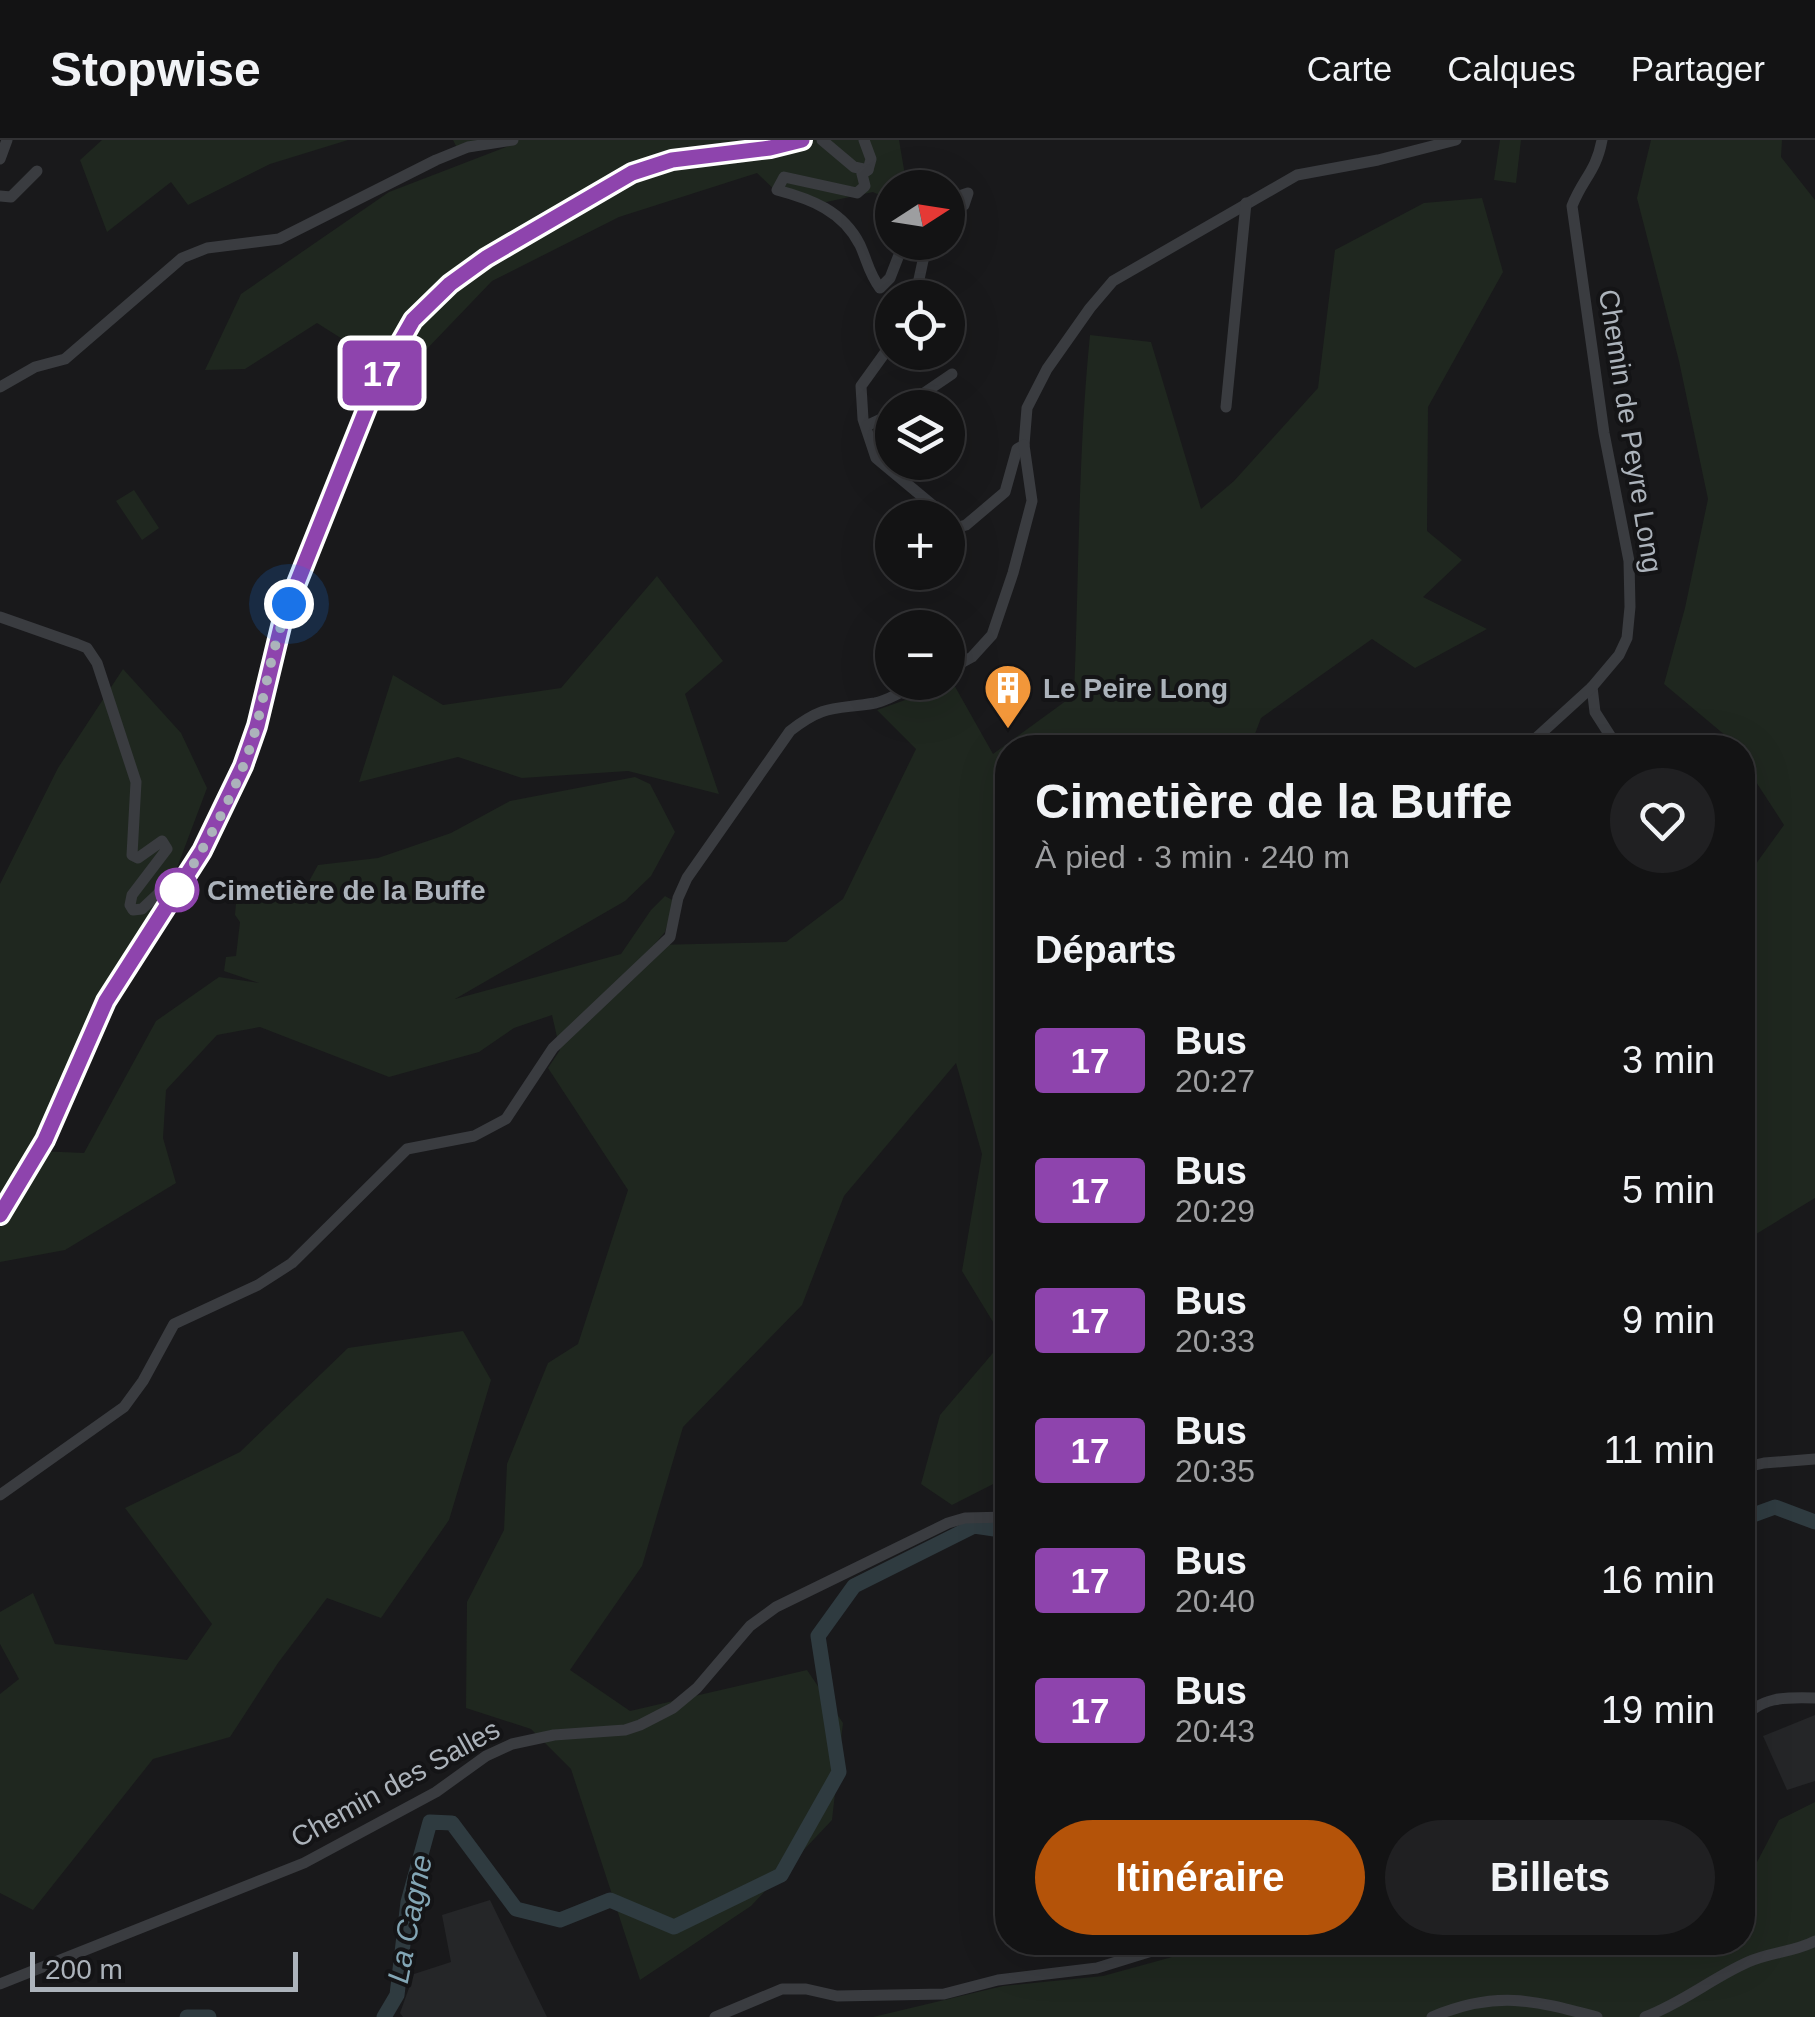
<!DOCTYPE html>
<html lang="fr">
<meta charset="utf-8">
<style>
:root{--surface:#131314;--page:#202022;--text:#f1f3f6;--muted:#9d9ea0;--line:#323234;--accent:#b45309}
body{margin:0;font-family:Arial,sans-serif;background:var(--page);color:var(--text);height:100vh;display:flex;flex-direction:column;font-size:38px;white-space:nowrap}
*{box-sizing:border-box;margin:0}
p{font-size:32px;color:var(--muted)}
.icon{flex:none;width:55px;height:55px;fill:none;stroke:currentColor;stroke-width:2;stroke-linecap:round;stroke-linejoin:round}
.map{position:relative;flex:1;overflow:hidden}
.drawer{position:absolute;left:995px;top:595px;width:760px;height:1220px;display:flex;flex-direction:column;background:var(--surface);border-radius:40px;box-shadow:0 10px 40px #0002,0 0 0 2px var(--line)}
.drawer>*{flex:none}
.badge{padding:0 20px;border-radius:8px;font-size:35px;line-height:65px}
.needle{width:65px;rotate:78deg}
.tools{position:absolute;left:875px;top:30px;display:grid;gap:20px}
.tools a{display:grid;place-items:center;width:90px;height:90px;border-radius:50%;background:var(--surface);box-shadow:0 10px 40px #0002,0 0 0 2px var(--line);font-size:50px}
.scale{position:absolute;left:30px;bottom:25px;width:268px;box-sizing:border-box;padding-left:10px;border:5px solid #acb3bb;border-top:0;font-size:28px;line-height:35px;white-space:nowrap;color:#acb3bb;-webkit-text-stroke:8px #141416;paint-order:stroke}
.you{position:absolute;width:50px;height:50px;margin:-25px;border:8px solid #fff;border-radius:50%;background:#1a73e8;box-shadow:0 0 0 15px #1a73e833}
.map>.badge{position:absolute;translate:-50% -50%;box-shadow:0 0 0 5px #fff}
h2{padding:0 40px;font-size:38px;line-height:90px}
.round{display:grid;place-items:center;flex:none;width:105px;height:105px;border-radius:52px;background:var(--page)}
.head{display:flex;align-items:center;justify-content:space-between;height:170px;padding:0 40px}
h1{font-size:48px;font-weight:800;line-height:75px}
.primary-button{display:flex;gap:20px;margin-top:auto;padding:20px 40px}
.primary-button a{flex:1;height:115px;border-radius:60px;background:var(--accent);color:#fff;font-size:40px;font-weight:800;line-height:115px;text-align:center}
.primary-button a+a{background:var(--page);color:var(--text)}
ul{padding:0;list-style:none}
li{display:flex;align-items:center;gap:30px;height:130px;padding:0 40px}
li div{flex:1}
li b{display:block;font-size:38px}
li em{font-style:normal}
li .badge{min-width:110px;font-weight:700;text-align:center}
header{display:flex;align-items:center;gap:60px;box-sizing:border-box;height:140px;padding:0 50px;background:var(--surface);border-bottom:2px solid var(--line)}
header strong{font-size:48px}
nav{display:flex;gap:55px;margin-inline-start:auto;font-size:35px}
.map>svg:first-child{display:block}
</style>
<header>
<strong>Stopwise</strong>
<nav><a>Carte</a><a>Calques</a><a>Partager</a></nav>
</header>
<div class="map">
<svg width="1815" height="1877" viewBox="0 0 1815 1877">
<rect width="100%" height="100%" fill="#19191b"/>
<!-- built -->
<g fill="#252628">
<polygon points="1815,1575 1815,1641 1787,1650 1763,1596"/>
<polygon points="490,1760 547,1877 403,1877 400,1873 414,1834 451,1822 442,1775"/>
</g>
<!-- green -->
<g fill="#1f271f">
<polygon points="102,0 348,0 270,24 188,65 171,42 107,92 80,20"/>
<polygon points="453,0 899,0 907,47 892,48 892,61 873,52 817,64 782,57 757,33 619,77 492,141 401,236 317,183 245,229 205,230 241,154 389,52 514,4 460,14"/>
<polygon points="1500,0 1521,0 1516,43 1494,40"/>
<polygon points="1651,0 1782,0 1781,17 1815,60 1815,1058 1743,1102 1743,749 1750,732 1784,685 1743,622 1742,608 1733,607 1726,596 1664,544 1685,468 1708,359 1679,221 1637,58"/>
<path d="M 1482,58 L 1503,132 L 1428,267 L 1427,391 L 1462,420 L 1423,457 L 1487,489 L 1415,528 L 1372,499 L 1261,578 L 1250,607 L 1008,608 L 1007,1337 L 952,1365 L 921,1344 L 940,1275 L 1004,1200 L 962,1131 L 982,1014 L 956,923 L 844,1056 L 802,1165 L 683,1287 L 642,1426 L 570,1530 L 630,1571 L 807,1530 L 843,1583 L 832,1680 L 751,1766 L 640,1840 L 571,1629 L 531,1589 L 466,1568 L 467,1462 L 504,1390 L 507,1324 L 548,1223 L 578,1204 L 628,1050 L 548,928 L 560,910 L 552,875 L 514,888 L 479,912 L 389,937 L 260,887 L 217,895 L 166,950 L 163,998 L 176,1043 L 65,1110 L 0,1122 L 0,744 L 58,628 L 123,529 L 181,593 L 207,648 L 160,773 L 115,830 L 50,961 L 38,1011 L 84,1013 L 156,881 L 219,837 L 259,843 L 224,831 L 226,817 L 236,816 L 240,782 L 235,775 L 237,751 L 297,763 L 318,725 L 378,718 L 451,693 L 510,661 L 635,637 L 650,644 L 675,692 L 651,736 L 625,761 L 455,859 L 621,814 L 651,770 L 665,756 L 674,761 L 665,792 L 654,805 L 786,802 L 843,759 L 916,609 L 877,570 L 953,543 L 993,614 L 1074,555 C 1079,435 1078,314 1090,195 L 1151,202 L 1201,369 L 1234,341 L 1318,248 L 1335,110 L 1424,63 Z"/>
<polygon points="134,350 159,388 142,400 116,361"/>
<polygon points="657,436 723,521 685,554 719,654 628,631 522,638 458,617 359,642 393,535 443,565 561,548"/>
<polygon points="463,1191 491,1240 449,1380 381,1478 327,1458 278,1523 230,1597 153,1619 33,1770 0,1753 0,1554 19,1539 0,1504 0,1472 33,1453 55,1504 187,1520 212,1484 125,1368 240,1312 348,1208"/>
<polygon points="1815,1662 1815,1877 873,1877 1003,1846 1103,1836 1223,1803 1369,1802 1373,1806 1383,1802 1742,1802 1743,1730 1756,1724 1779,1680"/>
</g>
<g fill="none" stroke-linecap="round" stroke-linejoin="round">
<!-- river -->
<g stroke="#2f3b40" stroke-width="15">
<polyline points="1742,1379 1775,1367 1815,1382"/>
<polyline points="187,1877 209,1877"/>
<polyline points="384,1877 397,1855 408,1762 430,1682 452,1683 516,1769 560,1780 610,1760 674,1787 781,1735 839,1632 818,1496 854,1446 974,1386 1008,1391"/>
</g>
<!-- minor -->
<g stroke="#3a3c40" stroke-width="11">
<polyline points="822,0 854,27 868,30 871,19 864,0"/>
<polyline points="0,19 7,0"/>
<path d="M 868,30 L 862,34 L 865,46 L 857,53 L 784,37 L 777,50 C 811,59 843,71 860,105 C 867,120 869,134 880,148 L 890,138 L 904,102"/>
<polyline points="0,56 11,57 37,31"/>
<polyline points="948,60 968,53 964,65 948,75"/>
<polyline points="915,158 927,102"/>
<polyline points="892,203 861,246 863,279 876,318 954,383 959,387 966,385 1005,352 1017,309 1024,305 1027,268 1047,229 1090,168 1113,141 1297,35 1378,20 1456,0"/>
<polyline points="0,247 35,227 65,219 182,118 207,108 279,99 436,20 468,7 513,0"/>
<polyline points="1226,267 1246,63"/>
<polyline points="902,268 952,234"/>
<polyline points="866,286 892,274"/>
<polyline points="0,477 77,504 87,508 97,523 136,642 132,715 138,718 162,701 167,709 132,755 130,765 133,770 142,769 177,736 188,733"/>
<polyline points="948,530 972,517 992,495 1013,433 1032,361 1024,305"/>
<polyline points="1592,547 1595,572 1618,608"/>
<path d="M 1515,608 L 1536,598 L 1592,547 L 1619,515 L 1627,498 L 1630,467 L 1629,421 L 1604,293 L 1572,66 C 1583,38 1596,32 1602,0"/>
<polyline points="1742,1328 1764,1323 1815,1319"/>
<path d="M 0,1355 L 124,1267 L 143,1241 L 174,1184 L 258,1145 L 292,1123 L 407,1009 L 474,996 L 506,979 L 553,908 L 670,797 L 678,758 L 687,738 L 790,591 C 826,563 835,570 875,563 C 890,560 906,549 920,542"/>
<path d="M 1742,1583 C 1756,1556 1788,1557 1815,1558"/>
<polyline points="0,1844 304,1723 436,1652 486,1616 512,1604 554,1595 625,1590 640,1585 673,1568 697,1548 750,1486 776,1467 948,1383 965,1378 1008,1377"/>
<polyline points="715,1877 782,1849 806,1849 837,1856 944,1854 998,1840 1097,1828 1181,1802"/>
<path d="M 1432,1877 C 1496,1850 1533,1860 1597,1877"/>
<path d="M 1645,1877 C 1684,1862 1712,1838 1748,1822 C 1770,1812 1794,1812 1815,1801"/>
</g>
<!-- major -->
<polyline stroke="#565a5f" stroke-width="15" points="0,1075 45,1001 107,861 202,711 243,626 257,585 283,479 376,245 413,180 450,144 486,118 633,33 672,20 770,8 802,0"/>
</g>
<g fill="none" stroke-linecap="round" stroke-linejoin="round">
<!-- line casing -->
<g stroke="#fff" stroke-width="22">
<polyline id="line" points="0,1075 45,1000 106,861 202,711 243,626 257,586 283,478 376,245 413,180 450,144 486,118 632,33 672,20 770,8 802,0"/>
</g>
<!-- line -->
<use href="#line" stroke="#8e44ad" stroke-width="15"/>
<!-- walk -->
<path stroke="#acb3bb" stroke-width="10" stroke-dasharray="0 18" d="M 177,750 L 178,736 L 188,733 C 216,688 244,635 257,584 C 267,544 273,503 289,464"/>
</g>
<!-- icons -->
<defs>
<g id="building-pin" transform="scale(2.5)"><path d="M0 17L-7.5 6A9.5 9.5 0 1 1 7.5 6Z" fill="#f2973a" stroke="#141416"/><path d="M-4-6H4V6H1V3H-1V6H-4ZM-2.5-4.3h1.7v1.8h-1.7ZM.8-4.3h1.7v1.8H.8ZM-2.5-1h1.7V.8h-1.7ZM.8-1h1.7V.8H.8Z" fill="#fff"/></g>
</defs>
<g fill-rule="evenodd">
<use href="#building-pin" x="1008" y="548"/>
</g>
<!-- markers -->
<circle fill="#fff" stroke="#8e44ad" stroke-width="5" cx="177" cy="750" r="20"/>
<g text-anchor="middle" stroke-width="8" stroke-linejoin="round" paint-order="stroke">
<!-- street labels -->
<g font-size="28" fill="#acb3bb" stroke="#141416">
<text transform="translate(1631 291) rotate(81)" y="10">Chemin de Peyre Long</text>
<text transform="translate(395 1643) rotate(-29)" y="10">Chemin des Salles</text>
</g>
<!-- poi labels -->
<g font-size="28" font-weight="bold" fill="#acb3bb" stroke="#141416" text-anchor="start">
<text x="1043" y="558">Le Peire Long</text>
</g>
<!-- stop labels -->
<g font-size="28" font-weight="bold" fill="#acb3bb" stroke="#141416" text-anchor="start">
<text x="207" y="760">Cimetière de la Buffe</text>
</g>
<!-- water labels -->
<g font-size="30" font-style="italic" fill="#83a6b5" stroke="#141416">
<text transform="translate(410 1779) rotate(-79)" y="10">La Cagne</text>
</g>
</g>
</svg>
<div class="tools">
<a><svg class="needle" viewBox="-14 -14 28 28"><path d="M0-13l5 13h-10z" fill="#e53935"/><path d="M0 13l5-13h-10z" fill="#9d9ea0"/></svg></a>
<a><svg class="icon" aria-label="locate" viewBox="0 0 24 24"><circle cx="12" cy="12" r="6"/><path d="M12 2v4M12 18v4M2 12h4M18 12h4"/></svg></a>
<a><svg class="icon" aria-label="layers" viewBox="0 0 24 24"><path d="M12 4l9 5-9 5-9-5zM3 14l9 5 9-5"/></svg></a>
<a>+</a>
<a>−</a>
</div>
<div class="scale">200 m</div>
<div class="you" style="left:289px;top:464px"></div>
<b class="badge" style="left:382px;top:233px;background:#8e44ad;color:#fff">17</b>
<section class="drawer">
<div class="head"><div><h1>Cimetière de la Buffe</h1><p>À pied · 3 min · 240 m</p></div><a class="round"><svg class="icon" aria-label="heart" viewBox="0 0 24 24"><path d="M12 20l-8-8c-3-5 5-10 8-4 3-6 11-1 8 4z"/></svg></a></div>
<h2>Départs</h2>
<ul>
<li><span class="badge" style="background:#8e44ad;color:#fff">17</span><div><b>Bus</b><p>20:27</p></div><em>3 min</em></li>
<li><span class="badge" style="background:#8e44ad;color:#fff">17</span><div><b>Bus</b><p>20:29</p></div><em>5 min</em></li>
<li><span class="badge" style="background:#8e44ad;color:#fff">17</span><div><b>Bus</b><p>20:33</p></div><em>9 min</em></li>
<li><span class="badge" style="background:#8e44ad;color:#fff">17</span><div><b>Bus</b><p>20:35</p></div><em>11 min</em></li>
<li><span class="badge" style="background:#8e44ad;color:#fff">17</span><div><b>Bus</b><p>20:40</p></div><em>16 min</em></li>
<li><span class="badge" style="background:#8e44ad;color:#fff">17</span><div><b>Bus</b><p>20:43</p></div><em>19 min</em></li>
</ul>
<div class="primary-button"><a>Itinéraire</a><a>Billets</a></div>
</section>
</div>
